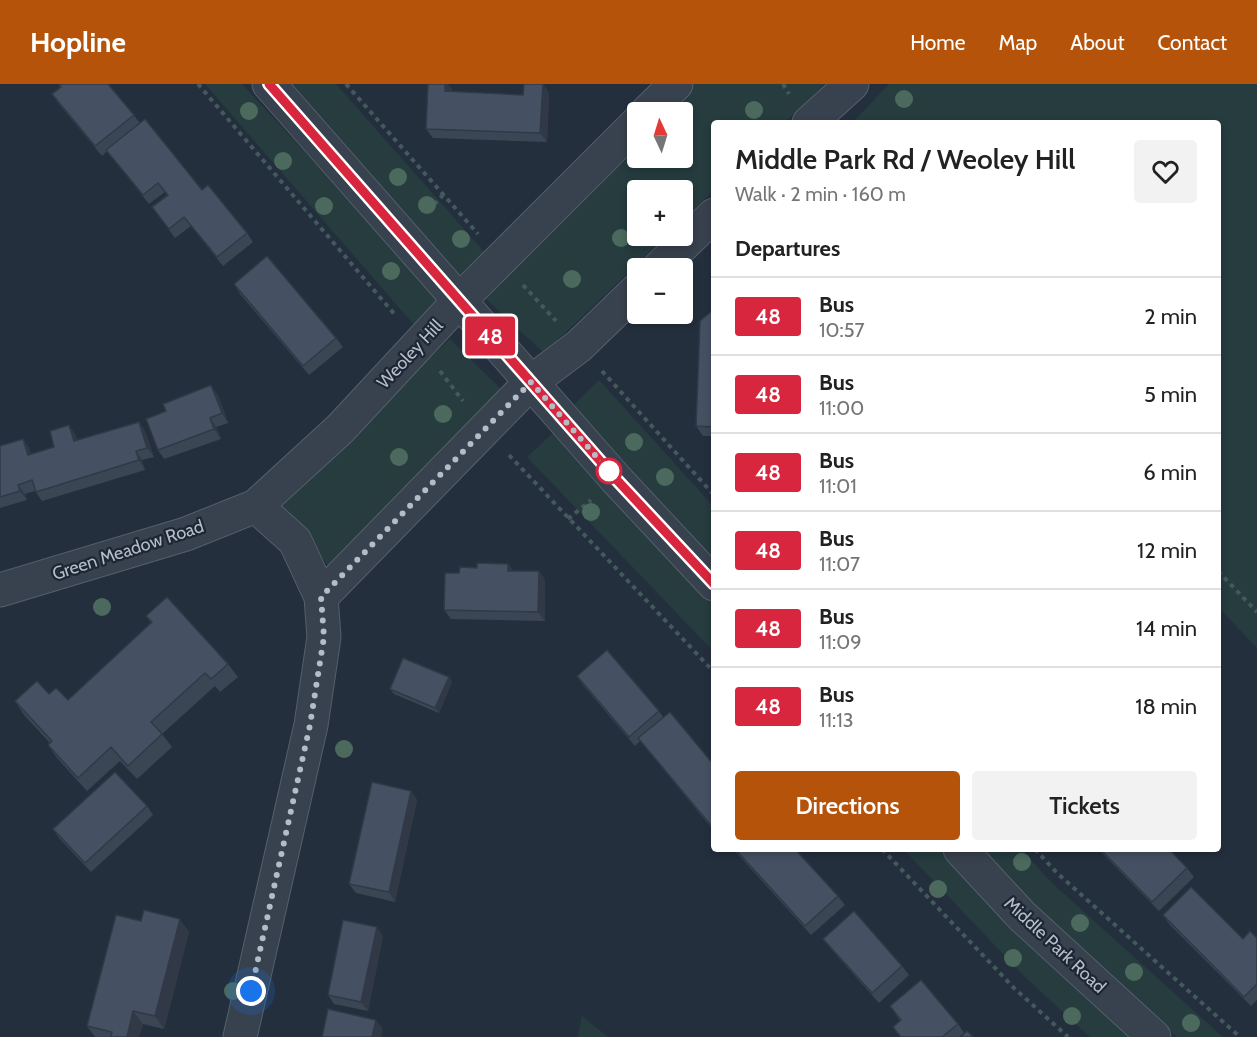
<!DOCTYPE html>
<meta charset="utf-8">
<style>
:root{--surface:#fff;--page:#f2f2f2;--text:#222;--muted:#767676;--line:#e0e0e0;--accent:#b45309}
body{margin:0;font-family:Cabin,sans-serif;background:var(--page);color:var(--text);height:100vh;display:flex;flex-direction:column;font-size:22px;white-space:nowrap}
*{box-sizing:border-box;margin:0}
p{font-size:20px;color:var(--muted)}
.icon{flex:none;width:33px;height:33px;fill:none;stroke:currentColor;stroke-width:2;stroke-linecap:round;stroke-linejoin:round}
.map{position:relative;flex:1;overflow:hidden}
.sheet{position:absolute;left:711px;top:36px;width:510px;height:732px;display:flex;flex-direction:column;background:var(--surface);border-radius:6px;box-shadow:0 3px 9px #0003}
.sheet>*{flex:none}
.badge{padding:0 12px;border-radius:4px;font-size:21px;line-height:39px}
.needle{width:39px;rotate:356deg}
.buttons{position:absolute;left:627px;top:18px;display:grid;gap:12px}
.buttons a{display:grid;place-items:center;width:66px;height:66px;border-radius:6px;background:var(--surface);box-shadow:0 3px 9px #0003;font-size:30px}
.you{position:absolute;width:30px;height:30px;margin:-15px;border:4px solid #fff;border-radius:50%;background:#1a73e8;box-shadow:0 0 0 9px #1a73e833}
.map>.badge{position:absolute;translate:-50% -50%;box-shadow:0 0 0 3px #fff}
h2{padding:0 24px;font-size:22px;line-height:54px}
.round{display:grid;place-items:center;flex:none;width:63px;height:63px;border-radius:6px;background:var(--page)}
.summary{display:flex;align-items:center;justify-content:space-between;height:102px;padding:0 24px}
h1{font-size:28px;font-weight:600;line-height:45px}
.action{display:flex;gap:12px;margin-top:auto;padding:12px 24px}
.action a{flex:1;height:69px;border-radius:6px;background:var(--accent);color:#fff;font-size:24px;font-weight:600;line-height:69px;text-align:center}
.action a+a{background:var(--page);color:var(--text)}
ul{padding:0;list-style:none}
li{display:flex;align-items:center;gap:18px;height:78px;padding:0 24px;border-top:2px solid var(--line)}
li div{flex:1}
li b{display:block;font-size:22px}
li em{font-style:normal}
li .badge{min-width:66px;font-weight:700;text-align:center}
header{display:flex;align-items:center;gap:36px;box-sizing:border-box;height:84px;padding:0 30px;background:var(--accent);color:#fff}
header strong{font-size:28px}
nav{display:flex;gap:33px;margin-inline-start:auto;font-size:21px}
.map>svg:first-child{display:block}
</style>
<header>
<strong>Hopline</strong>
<nav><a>Home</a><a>Map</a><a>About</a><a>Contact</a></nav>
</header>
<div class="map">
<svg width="1257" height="953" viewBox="0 0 1257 953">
<rect width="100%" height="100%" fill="#242f3e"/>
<!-- green -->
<g fill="#263c3f">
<polygon points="205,0 242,0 446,220 421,249"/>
<polygon points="293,0 336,0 486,170 466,199"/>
<polygon points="694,0 825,0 784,39 714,39 714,106 683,137 682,106 638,106 638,152 667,152 544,269 484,213 637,57 638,74 682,74 682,28 666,28"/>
<polygon points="889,0 1257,0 1257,564 1218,523 1218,39 852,39"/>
<polygon points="450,255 506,310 331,485 277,417"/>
<polygon points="599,296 714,423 714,478 571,324"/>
<polygon points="554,348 714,521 714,568 527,373"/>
<polygon points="903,765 939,765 1018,851 1133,953 1090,953 1025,893"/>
<polygon points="979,765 1021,765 1051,798 1223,953 1177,953 1042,833"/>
<polygon points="582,931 582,932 608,953 578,953"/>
</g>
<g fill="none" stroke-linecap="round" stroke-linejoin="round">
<!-- minor casing -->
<g stroke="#565f6c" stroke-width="35">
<g id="minor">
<polyline points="269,0 616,395 714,500"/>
<polyline points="647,28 676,0"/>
<polyline points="809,39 852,0"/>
<polyline points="659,184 714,131"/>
<polyline points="0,506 186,450 256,422 340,345 459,217 638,38"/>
<polyline points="321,513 531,298 579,262 638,205"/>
<polyline points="960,765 1022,832 1154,953"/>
<polyline points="240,953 311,641 324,553 321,513 295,457 256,422"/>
</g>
</g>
<!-- path -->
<g stroke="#44595c" stroke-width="4" stroke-dasharray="4.5 4.5" stroke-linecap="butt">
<polyline points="198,0 396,232"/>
<polyline points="346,0 478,150"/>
<polyline points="783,0 789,10"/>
<polyline points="428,127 444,110"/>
<polyline points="523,201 556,237"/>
<polyline points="440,287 463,317"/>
<polyline points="602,287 714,411"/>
<polyline points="509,371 714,588"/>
<polyline points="568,435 591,416"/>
<polyline points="1218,487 1257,528"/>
<polyline points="882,765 1014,904 1068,953"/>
<polyline points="1035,765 1057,789 1240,953"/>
</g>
<!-- minor -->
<use href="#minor" stroke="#38414e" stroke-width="33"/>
</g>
<!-- trees -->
<g fill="#4b6a5d">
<circle cx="904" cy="15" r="9"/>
<circle cx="754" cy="26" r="9"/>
<circle cx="249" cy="27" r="9"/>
<circle cx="283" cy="77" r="9"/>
<circle cx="398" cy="93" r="9"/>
<circle cx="427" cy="121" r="9"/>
<circle cx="324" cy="122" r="9"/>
<circle cx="621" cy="154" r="9"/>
<circle cx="461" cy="155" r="9"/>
<circle cx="391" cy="187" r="9"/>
<circle cx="572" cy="195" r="9"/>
<circle cx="443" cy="330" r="9"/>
<circle cx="634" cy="358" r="9"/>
<circle cx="399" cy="373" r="9"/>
<circle cx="665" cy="393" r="9"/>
<circle cx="591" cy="428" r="9"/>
<circle cx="102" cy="523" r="9"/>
<circle cx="344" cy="665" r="9"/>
<circle cx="1022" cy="778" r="9"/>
<circle cx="938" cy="805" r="9"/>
<circle cx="1080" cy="839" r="9"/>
<circle cx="1013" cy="874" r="9"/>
<circle cx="1134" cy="888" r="9"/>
<circle cx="233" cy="907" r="9"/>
<circle cx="1072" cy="932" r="9"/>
<circle cx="1191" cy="939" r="9"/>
</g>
<!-- wall -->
<g fill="#3b4654">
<polygon points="58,0 108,0 140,39 202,106 247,149 253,158 223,182 191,142 175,154 152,123 167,111 165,108 149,120 107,67 102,72 58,19 52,10 60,3"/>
<polygon points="452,5 452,8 523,11 549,9 547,58 433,54 426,45"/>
<polygon points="234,200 336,254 343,263 309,291 240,210"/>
<polygon points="714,225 714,352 703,352 696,342"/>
<polygon points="218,311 228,339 216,343 221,355 164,375 158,366"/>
<polygon points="139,338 145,347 154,373 142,376 145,386 42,417 35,407 25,410 27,416 0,424 0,362 23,355 29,364 31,370 54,363 75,350 77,356"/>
<polygon points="508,480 513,487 539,487 545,496 545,537 451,535 444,526 459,489 477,484"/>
<polygon points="146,532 228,580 238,593 220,608 215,602 162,650 172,663 137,695 120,677 87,707 57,674 48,661 50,659 24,631 15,617 49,610 68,616 151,539"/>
<polygon points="577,592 659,627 663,633 714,681 714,747 640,657 635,662 583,601"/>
<polygon points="449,593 452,598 439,629 394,610 390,605"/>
<polygon points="411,707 417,716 395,818 356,809 349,800"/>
<polygon points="147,722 153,731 91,788 59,754 53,745"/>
<polygon points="733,765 795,765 838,812 845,821 811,851"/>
<polygon points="1098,765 1169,765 1187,784 1194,793 1159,827"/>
<polygon points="1163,831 1243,855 1257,854 1257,916 1251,922 1169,840"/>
<polygon points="141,837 189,848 164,945 143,940 139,953 95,953 87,942"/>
<polygon points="383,852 368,927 334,920 328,911"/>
<polygon points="823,855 902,882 909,891 879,919 830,864"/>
<polygon points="890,922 958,940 964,949 959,953 900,953 893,943 900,937"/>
</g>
<!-- shaded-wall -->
<g fill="#303945">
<polygon points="445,0 448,0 452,5 452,17 445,7"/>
<polygon points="543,0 549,9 547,58 540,49"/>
<polygon points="211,301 218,311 228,339 222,329"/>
<polygon points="210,334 216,343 221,355 214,345"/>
<polygon points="139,338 145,347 154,373 147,364"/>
<polygon points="69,341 75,350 80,366 74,357"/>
<polygon points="23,355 29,364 34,380 28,371"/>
<polygon points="136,367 142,376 145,386 139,376"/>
<polygon points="18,401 25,410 27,416 20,407"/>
<polygon points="508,480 515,489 508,487"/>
<polygon points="539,487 545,496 545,537 538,528"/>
<polygon points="449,593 452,598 439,629 435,624"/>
<polygon points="411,707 417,716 395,818 389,808"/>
<polygon points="180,835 189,848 164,945 155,932"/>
<polygon points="377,843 383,852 368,927 361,918"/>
<polygon points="133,927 143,940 139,953 127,953"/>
<polygon points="376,936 383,945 381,953 372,953"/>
</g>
<!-- building -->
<g fill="#455162" stroke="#303945" stroke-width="1.5">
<polygon points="59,0 108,0 134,31 95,62 52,10 61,3"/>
<polygon points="428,0 445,0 445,7 523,11 524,0 543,0 540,49 426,45"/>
<polygon points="145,35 202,106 208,101 247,149 217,173 184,133 169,145 152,123 168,111 158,99 143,111 106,66"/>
<polygon points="267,172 336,254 303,282 234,200"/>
<polygon points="714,225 714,343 696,342 700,237"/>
<polygon points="211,301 222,329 210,334 214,345 158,366 146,335 166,327 163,320"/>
<polygon points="139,338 147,364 136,367 139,376 36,408 32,396 18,401 20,407 0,413 0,362 23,355 28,371 54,363 50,347 69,341 74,357"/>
<polygon points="477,479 508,480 508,487 539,487 538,528 444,526 445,489 459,489 460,483 477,484"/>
<polygon points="167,513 228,580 211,595 205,589 151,638 162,650 128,682 111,663 78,694 48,661 52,657 15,617 37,597 49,610 56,604 68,616 152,538 146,532"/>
<polygon points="607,566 659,627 629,653 577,592"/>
<polygon points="403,574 449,593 435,624 390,605"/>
<polygon points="670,628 714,681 714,745 638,654"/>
<polygon points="115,688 147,722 85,779 53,745"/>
<polygon points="372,698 411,707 389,808 349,800"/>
<polygon points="735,765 795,765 838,812 805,842"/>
<polygon points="1100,765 1169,765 1187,784 1152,818"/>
<polygon points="1191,803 1243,855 1250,847 1257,854 1257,900 1244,913 1163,831"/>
<polygon points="144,826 180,835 155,932 133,927 127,953 111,953 112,948 87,942 116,831 141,837"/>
<polygon points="854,827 902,882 872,909 823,855"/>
<polygon points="343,836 377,843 361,918 328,911"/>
<polygon points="921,896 958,940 942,953 901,953 893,943 901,936 890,922"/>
<polygon points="328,925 376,936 372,953 322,953"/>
<polygon points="967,947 973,953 961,953"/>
</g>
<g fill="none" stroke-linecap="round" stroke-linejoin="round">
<!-- line casing -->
<g stroke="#fff" stroke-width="14">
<polyline id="line" points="269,0 616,395 714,500"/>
</g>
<!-- line -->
<use href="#line" stroke="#d7263d" stroke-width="9"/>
<!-- walk -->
<polyline stroke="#b4bcc9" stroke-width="6" stroke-dasharray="0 10.8" points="251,907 310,641 324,553 321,513 531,298 616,395 609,387"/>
</g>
<!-- markers -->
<circle fill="#fff" stroke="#d7263d" stroke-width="3" cx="609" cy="387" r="12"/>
<g text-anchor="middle" stroke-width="4.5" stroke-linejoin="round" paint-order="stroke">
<!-- street labels -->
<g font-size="18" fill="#b4bcc9" stroke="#1d2633">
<text transform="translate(410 270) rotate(-47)" y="6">Weoley Hill</text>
<text transform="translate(128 466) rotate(-18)" y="6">Green Meadow Road</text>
<text transform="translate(1055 861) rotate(43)" y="6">Middle Park Road</text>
</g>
</g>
</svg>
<div class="buttons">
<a><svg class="needle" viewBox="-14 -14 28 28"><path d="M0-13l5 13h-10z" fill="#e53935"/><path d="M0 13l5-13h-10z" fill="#767676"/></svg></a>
<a>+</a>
<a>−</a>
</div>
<div class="you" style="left:251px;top:907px"></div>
<b class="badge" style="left:490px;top:252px;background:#d7263d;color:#fff">48</b>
<section class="sheet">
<div class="summary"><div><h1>Middle Park Rd / Weoley Hill</h1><p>Walk · 2 min · 160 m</p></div><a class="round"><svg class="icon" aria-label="heart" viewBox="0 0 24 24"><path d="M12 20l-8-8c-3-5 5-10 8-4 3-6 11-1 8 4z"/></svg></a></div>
<h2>Departures</h2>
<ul>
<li><span class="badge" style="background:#d7263d;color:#fff">48</span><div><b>Bus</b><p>10:57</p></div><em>2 min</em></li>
<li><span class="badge" style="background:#d7263d;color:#fff">48</span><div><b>Bus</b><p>11:00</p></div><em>5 min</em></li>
<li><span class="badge" style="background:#d7263d;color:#fff">48</span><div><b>Bus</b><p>11:01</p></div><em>6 min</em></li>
<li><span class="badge" style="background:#d7263d;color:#fff">48</span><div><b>Bus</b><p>11:07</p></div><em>12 min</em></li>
<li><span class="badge" style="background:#d7263d;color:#fff">48</span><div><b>Bus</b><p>11:09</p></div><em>14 min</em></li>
<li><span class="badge" style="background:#d7263d;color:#fff">48</span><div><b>Bus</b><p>11:13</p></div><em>18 min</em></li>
</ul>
<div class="action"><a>Directions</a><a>Tickets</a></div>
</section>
</div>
